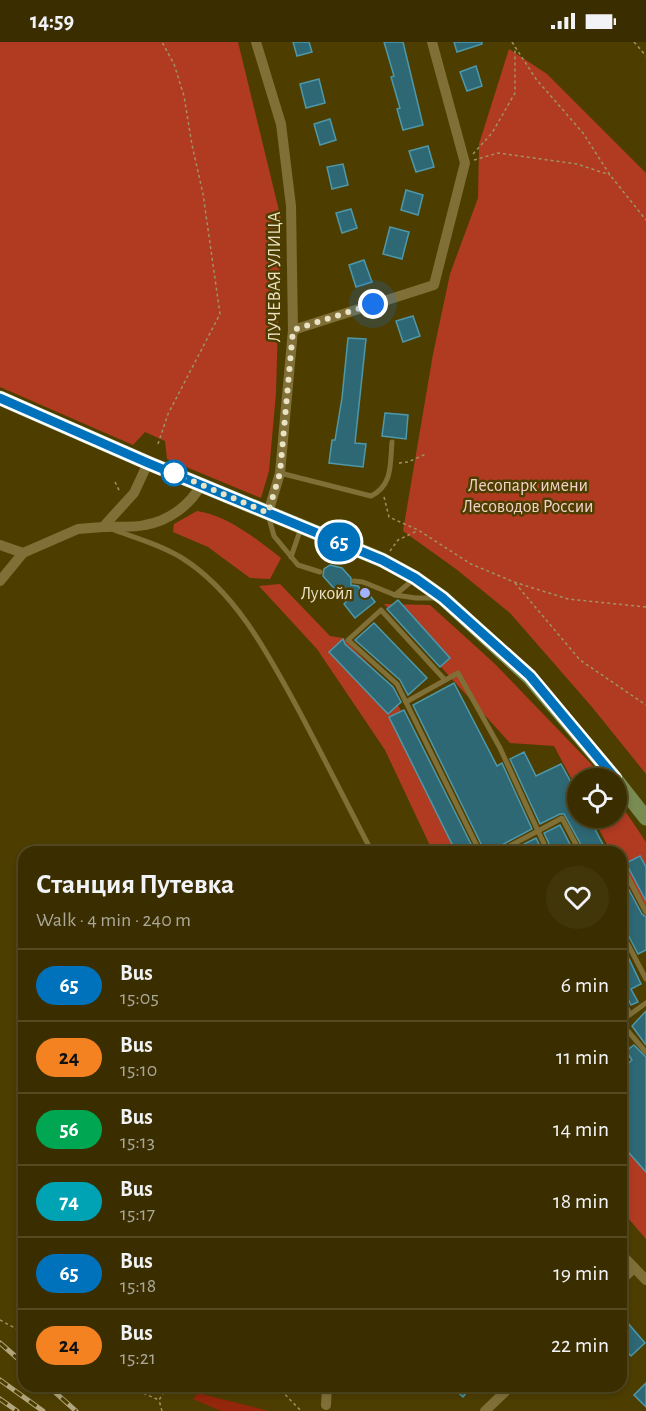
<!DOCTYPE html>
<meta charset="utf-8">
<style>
:root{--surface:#3a2e00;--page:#41360a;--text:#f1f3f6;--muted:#aba899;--line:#544a22}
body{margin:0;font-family:"Alegreya Sans",sans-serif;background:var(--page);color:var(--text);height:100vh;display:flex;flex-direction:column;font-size:22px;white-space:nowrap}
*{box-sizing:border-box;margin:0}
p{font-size:20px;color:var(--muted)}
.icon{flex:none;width:33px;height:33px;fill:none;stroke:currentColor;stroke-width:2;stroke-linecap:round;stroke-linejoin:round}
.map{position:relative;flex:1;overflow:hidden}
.panel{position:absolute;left:18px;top:804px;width:609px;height:546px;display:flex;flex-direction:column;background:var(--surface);border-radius:18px;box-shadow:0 3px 9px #0003,0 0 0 2px var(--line)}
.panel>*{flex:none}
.badge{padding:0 12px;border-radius:20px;font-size:21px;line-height:39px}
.controls{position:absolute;left:567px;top:726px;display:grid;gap:12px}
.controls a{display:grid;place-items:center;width:60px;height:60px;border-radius:50%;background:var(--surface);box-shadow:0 3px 9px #0003,0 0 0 2px var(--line);font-size:30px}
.you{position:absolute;width:30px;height:30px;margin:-15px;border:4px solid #fff;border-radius:50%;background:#1a73e8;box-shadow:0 0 0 9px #1a73e833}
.map>.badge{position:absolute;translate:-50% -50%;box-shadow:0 0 0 3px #fff}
.round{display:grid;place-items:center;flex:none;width:63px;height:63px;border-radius:32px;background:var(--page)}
.head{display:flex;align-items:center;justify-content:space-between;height:102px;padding:0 18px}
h1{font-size:28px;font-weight:700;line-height:45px}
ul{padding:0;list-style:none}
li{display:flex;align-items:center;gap:18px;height:72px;padding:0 18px;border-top:2px solid var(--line)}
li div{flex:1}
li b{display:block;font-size:22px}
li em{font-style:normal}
li .badge{min-width:66px;font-weight:700;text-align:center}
.status{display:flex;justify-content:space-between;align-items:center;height:42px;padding:0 30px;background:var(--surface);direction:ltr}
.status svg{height:16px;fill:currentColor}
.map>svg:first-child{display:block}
</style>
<div class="status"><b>14:59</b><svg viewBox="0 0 49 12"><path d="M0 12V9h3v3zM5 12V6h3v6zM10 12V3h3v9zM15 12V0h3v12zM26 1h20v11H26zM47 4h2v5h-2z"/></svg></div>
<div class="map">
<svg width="646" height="1369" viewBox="0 0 646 1369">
<rect width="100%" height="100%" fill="#4d3e00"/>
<!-- green -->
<polygon fill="#94260b" points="198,1351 269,1369 221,1369 193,1357"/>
<!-- forest -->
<g fill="#b13b21">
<polygon points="0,0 238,0 281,177 276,351 269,429 261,456 167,417 165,399 145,390 133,403 0,345"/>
<polygon points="509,7 547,32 646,131 646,732 592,665 510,571 456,527 403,489 433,312 450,232 478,156 479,102"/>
<path d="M 197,469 C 227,473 258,498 281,516 L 270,537 L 250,536 L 208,505 L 173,490 L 174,482 Z"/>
<polygon points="280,542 330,594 343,596 386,639 472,810 433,810 385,708 317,607 259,544"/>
<polygon points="384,562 430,563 495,622 597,728 603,736 578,736 577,747 554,704 510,701"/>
<polygon points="617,757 646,800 646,875 621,829 621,810 611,810 593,776 616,776"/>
<polygon points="621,1096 646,1124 646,1197 621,1168"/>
</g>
<!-- building -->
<g fill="#2e6875" stroke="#4e98a9" stroke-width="1.5">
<polygon points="293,0 309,0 312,10 297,14"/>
<polygon points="384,0 403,0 423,83 403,88 397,67 400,66 391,35 394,34"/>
<polygon points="454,0 482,0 482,2 457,10"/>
<polygon points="476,24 482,44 467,49 460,30"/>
<polygon points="319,37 325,61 306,66 300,42"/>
<polygon points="330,77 336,98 320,103 314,82"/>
<polygon points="428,104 434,125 416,130 409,109"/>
<polygon points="343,122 348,143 332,147 327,125"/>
<polygon points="406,148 423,153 418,173 401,168"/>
<polygon points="351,167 357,186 342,191 336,171"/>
<polygon points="390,185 409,190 402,217 383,212"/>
<polygon points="364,218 372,240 356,245 349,223"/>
<polygon points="413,274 420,294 403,300 396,279"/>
<polygon points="348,296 366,297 355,401 366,402 363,425 329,421 332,398 335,398 342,356"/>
<polygon points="385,371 408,373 406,397 382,394"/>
<polygon points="330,523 342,526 351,536 351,543 358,544 361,548 364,546 375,560 355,576 344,562 346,560 323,534 324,527"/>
<polygon points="398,558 450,616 440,625 387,567"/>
<polygon points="374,581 427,636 408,653 400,638 355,598"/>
<polygon points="343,597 345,602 393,645 401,660 388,672 329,610"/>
<polygon points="454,641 497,724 502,721 532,787 496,806 493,810 485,810 413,663"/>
<polygon points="404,668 475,810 456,810 389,675"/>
<polygon points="524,710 536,734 561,722 578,753 578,776 589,776 607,810 585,810 564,772 560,772 540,782 510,717"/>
<polygon points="560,783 574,810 553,810 544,791"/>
<polygon points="536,796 543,810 508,810"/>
<polygon points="640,814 646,825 646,859 626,821"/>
<polygon points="621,833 642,872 646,875 646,908 638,912 625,887 621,884"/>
<polygon points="621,900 641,942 631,947 638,960 631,963 625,951 621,949"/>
<polygon points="646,969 646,1003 632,984"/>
<polygon points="634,1003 646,1015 646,1130 621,1102 621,1028 632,1018 626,1009"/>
<polygon points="627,1280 645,1301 631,1314 621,1303 621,1285"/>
<polygon points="646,1341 646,1365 634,1353"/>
<polygon points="451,1344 472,1344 463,1355"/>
</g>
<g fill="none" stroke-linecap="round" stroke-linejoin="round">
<!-- path -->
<g stroke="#9e9366" stroke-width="1.5" stroke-dasharray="3 3" stroke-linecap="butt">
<polyline points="512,0 536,37 583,91 610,133 646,178"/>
<polyline points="634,0 646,14"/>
<polyline points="473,112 492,91 515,51 515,5"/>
<polyline points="474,118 498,111 577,122 610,133"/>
<polyline points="158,402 168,372 220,272 203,152 192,103 184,54 174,22 162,0"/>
<polyline points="399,421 408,420 426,412"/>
<polyline points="115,440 120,450"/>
<polyline points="384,455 389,475 418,488 471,522 514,540 568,557 646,565"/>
<polyline points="390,509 398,498 417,489"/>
<polyline points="515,541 580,618 646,663"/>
<polyline points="0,1278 24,1291"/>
<polyline points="127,1344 159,1358"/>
<polyline points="277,1344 301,1369"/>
<polyline points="162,1369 159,1358 168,1344"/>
</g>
<!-- lane -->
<g stroke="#807038" stroke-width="5">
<path d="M 280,431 L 371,454 C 393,443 390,422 392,400"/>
<polyline points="269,476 274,494 298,523 320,530"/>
<path d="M 114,488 C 136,496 161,503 182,516 C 236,550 268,612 298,667 C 323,714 347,762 372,810"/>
<polyline points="291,515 301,486"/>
<polyline points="354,539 363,540 395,553 413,538"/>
<polyline points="395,553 416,556 435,556"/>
<polyline points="445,638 381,568 348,598 397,642 480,810"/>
<polyline points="406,660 458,631 500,706 538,789 498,810"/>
<polyline points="548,810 538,789 562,776 580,810"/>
<polyline points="621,822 646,870"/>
<polyline points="621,889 646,937"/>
<polyline points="621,954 630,972"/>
<polyline points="621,979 646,961"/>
<polyline points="621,981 646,1010"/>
</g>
<!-- street -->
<g stroke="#807038" stroke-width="10">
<polyline points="256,0 281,82 291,164 293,288 280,431 268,471"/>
<polyline points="293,288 434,243 465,121 432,0"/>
<path d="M 103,485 C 116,484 132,486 145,483 C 169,479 190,463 201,443"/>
<polyline points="0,503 23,511"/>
<polyline points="0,539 23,511 78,487 103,485 134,451 148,421"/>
<polyline points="621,1212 646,1238"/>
<polyline points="621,1238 634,1226"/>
<polyline points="326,1363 327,1344"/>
<polyline points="485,1369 511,1344"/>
</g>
<!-- secondary -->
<g stroke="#798c52" stroke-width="15">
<polyline points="0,356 148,421 382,518 415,536 443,556 529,635 615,736"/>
<polyline points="616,738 646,776"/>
</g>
<!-- rail casing -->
<g stroke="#b1a67d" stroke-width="5">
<g id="rail">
<polyline points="0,1301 24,1322"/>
<polyline points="0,1338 43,1369"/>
<polyline points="48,1344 76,1369"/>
<polyline points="0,1357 17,1369"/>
</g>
</g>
<!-- rail -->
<use href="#rail" stroke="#4d3e00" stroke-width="3" stroke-dasharray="9" stroke-linecap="butt"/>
</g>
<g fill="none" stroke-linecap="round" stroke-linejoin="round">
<!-- line casing -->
<g stroke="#fff" stroke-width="14">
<polyline id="line" points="0,356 148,421 382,518 415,536 443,556 530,634 615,736"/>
</g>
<!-- line -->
<use href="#line" stroke="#0072bc" stroke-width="9"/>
<!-- walk -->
<polyline stroke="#eae2c5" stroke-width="6" stroke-dasharray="0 10.8" points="174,431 268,471 280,431 293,288 373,262"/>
</g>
<!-- markers -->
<circle fill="#fff" stroke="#0072bc" stroke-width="3" cx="174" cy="431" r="12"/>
<circle fill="#a2b2fd" stroke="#4d3e00" stroke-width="2" cx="365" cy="551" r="6"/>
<g text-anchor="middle" stroke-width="5" stroke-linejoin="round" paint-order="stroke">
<!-- street labels -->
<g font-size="18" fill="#eae2c5" stroke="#4d3e00">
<text transform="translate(274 235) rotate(-90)" y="6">ЛУЧЕВАЯ УЛИЦА</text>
</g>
<!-- park labels -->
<g font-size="18" fill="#f1d1c9" stroke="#4d3e00">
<text x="528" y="449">Лесопарк имени<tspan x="528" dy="21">Лесоводов России</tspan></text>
</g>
<!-- poi labels -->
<g font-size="18" fill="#eae2c5" stroke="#4d3e00" text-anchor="end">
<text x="353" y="557">Лукойл</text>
</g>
</g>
</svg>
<div class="controls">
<a><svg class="icon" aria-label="locate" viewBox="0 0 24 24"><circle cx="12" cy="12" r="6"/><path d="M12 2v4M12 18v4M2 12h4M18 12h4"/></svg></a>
</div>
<div class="you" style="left:373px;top:262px"></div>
<b class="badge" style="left:339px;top:500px;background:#0072bc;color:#fff">65</b>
<section class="panel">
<div class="head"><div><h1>Станция Путевка</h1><p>Walk · 4 min · 240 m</p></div><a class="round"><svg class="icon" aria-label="heart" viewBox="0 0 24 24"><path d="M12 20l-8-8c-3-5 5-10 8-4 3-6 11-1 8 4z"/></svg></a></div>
<ul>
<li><span class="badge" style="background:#0072bc;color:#fff">65</span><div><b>Bus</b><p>15:05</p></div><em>6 min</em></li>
<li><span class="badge" style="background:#f58220;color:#111">24</span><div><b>Bus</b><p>15:10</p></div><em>11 min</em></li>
<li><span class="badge" style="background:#00a651;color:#fff">56</span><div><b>Bus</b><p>15:13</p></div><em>14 min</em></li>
<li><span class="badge" style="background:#00a3b4;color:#fff">74</span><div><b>Bus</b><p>15:17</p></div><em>18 min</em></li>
<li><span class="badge" style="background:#0072bc;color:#fff">65</span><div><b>Bus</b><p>15:18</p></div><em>19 min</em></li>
<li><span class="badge" style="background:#f58220;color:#111">24</span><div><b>Bus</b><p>15:21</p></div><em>22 min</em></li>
</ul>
</section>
</div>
